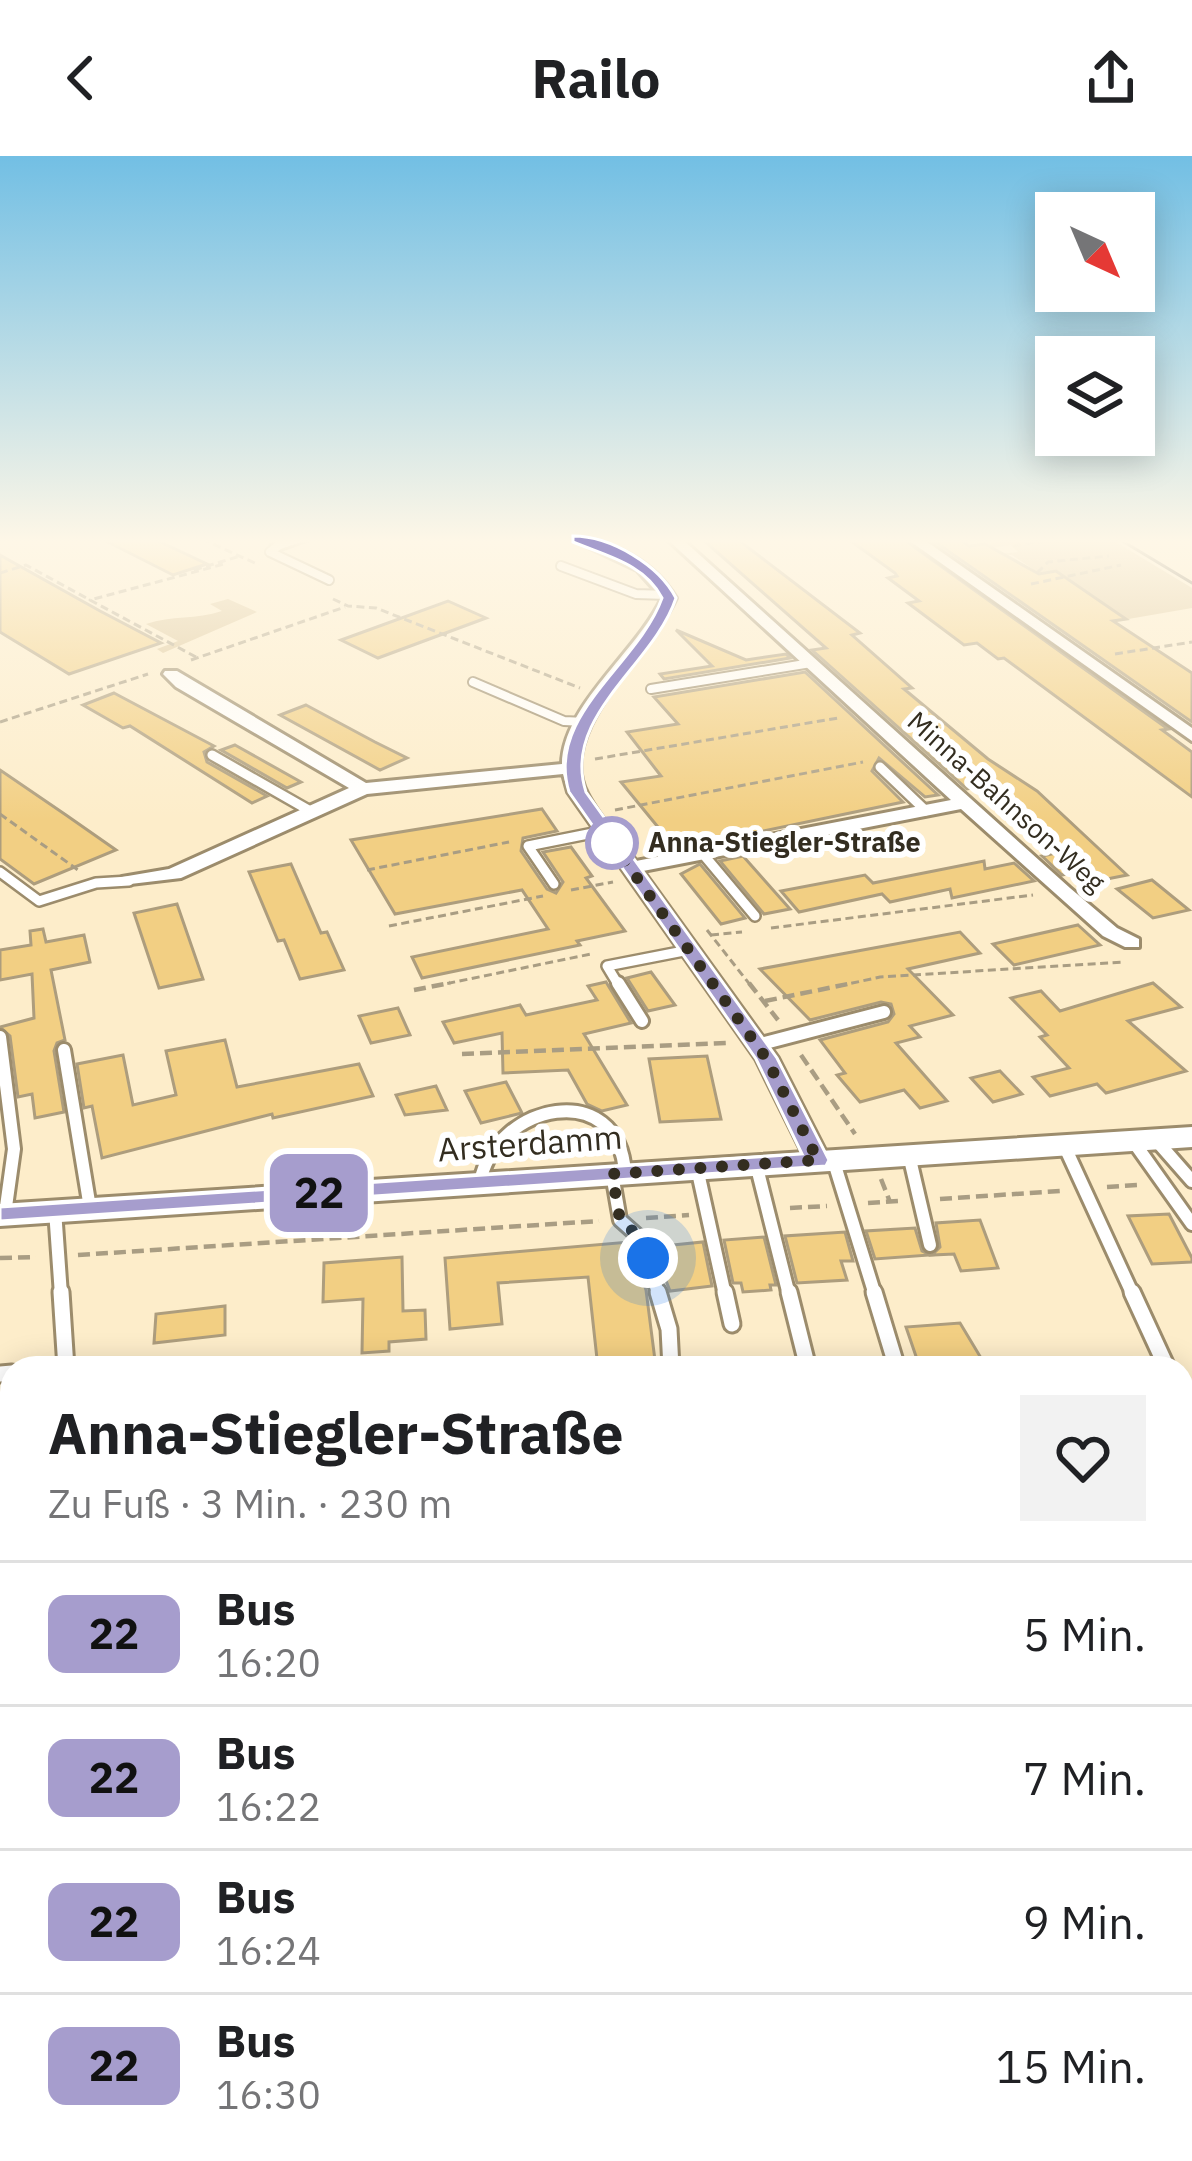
<!DOCTYPE html>
<html lang="de">
<meta charset="utf-8">
<style>
:root{--surface:#fff;--page:#f2f2f2;--text:#202124;--muted:#757577;--line:#e0e0e0}
body{margin:0;font-family:"IBM Plex Sans",sans-serif;background:var(--page);color:var(--text);height:100vh;display:flex;flex-direction:column;font-size:45px;white-space:nowrap}
*{box-sizing:border-box;margin:0}
p{font-size:39px;color:var(--muted)}
.icon{flex:none;width:66px;height:66px;fill:none;stroke:currentColor;stroke-width:2;stroke-linecap:round;stroke-linejoin:round}
.map{position:relative;flex:1;overflow:hidden}
.drawer{position:absolute;left:0px;top:1200px;width:1194px;height:807px;display:flex;flex-direction:column;background:var(--surface);border-radius:36px 36px 0 0;box-shadow:0 6px 30px #0003}
.drawer>*{flex:none}
.badge{padding:0 24px;border-radius:18px;font-size:42px;line-height:78px}
.needle{width:78px;rotate:136deg}
.fabs{position:absolute;left:1035px;top:36px;display:grid;gap:24px}
.fabs a{display:grid;place-items:center;width:120px;height:120px;border-radius:0px;background:var(--surface);box-shadow:0 6px 30px #0003;font-size:60px}
.you{position:absolute;width:60px;height:60px;margin:-30px;border:9px solid #fff;border-radius:50%;background:#1a73e8;box-shadow:0 0 0 18px #1a73e833}
.map>.badge{position:absolute;translate:-50% -50%;box-shadow:0 0 0 6px #fff}
.round{display:grid;place-items:center;flex:none;width:126px;height:126px;border-radius:0px;background:var(--page)}
.head{display:flex;align-items:center;justify-content:space-between;height:204px;padding:0 48px}
h1{font-size:57px;font-weight:700;line-height:90px}
ul{padding:0;list-style:none}
li{display:flex;align-items:center;gap:36px;height:144px;padding:0 48px;border-top:3px solid var(--line)}
li div{flex:1}
li b{display:block;font-size:45px}
li em{font-style:normal}
li .badge{min-width:132px;font-weight:700;text-align:center}
header{display:flex;justify-content:space-between;align-items:center;height:156px;padding:0 48px;background:var(--surface);font-size:54px;font-weight:700}
.map>svg:first-child{display:block}
</style>
<header><svg class="icon" aria-label="back" viewBox="0 0 24 24"><path d="M15 5l-7 7 7 7"/></svg>Railo<svg class="icon" aria-label="share" viewBox="0 0 24 24"><path d="M12 15V3M7 8l5-5 5 5M5 13v7h14v-7"/></svg></header>
<div class="map">
<svg width="1192" height="2005" viewBox="0 0 1192 2005">
<rect width="100%" height="100%" fill="#fdedca"/>
<!-- green -->
<g fill="#dac395">
<polygon points="1019,383 1111,383 1192,432 1192,452 1111,466 1012,399 1000,398 1018,396 1011,389 991,392 985,388"/>
<path d="M 228,443 L 257,456 L 163,497 L 157,493 L 178,485 L 146,468 C 172,459 196,464 222,455 L 210,448 Z"/>
<polygon points="95,1995 475,1995 478,2005 95,2005"/>
</g>
<!-- building -->
<g fill="#f2cf83" stroke="#ad9d7d" stroke-width="3">
<polygon points="102,383 154,383 207,408 173,419"/>
<polygon points="702,383 737,383 860,477 852,479 912,532 904,533 988,603 1037,635 1127,719 1087,727 1074,716 1062,719 1042,700 1052,698 1029,678 1033,677 982,630 967,633 812,494 826,492"/>
<polygon points="848,383 903,383 1168,573 1162,574 1192,596 1192,641 1004,502 998,503 977,487 964,489 908,447 919,445 888,422 897,420 895,417"/>
<polygon points="931,383 959,383 969,390 985,388 1039,418 1056,415 1126,463 1113,465 1192,517 1192,566"/>
<polygon points="0,399 100,455 161,487 69,518 0,476"/>
<polygon points="448,445 486,462 378,502 341,484"/>
<polygon points="676,474 746,504 786,498 790,502 664,523 660,518 712,510"/>
<polygon points="805,516 938,639 925,641 879,602 872,615 903,646 676,693 621,626 661,620 627,576 678,568 654,541"/>
<polygon points="114,537 214,590 204,596 207,606 267,640 252,647 130,570 123,572 83,549"/>
<polygon points="306,549 375,586 407,602 380,614 280,559"/>
<polygon points="235,589 301,626 287,632 221,594"/>
<polygon points="0,614 66,659 116,694 34,728 0,703"/>
<polygon points="542,653 557,675 523,682 521,695 547,733 556,737 563,726 543,696 571,691 592,720 586,722 625,775 577,785 580,789 422,822 412,801 548,773 522,734 395,758 351,684"/>
<polygon points="743,700 790,753 764,758 720,705"/>
<polygon points="984,705 985,713 1014,707 1034,725 952,742 950,733 890,746 882,738 799,756 781,735 865,719 873,727"/>
<polygon points="291,708 321,777 327,776 344,814 300,823 284,784 278,785 249,716"/>
<polygon points="700,708 745,762 721,768 681,718"/>
<polygon points="1152,724 1189,754 1153,762 1117,733"/>
<polygon points="177,748 203,823 159,832 134,757"/>
<polygon points="1078,769 1100,789 1014,809 993,788"/>
<polygon points="43,773 46,786 84,779 90,806 51,814 65,884 57,887 54,895 64,956 35,962 32,938 18,941 10,880 0,871 34,862 32,818 0,824 0,794 31,789 30,775"/>
<polygon points="960,776 980,797 908,813 953,859 910,870 920,881 896,887 947,945 920,952 904,934 860,946 837,919 845,917 820,884 888,866 894,858 891,848 881,846 810,864 760,813"/>
<polygon points="651,816 675,849 648,855 627,822"/>
<polygon points="606,826 631,867 584,878 627,949 602,955 587,948 568,914 503,917 502,877 454,887 443,866 520,849 526,859 597,844 588,830"/>
<polygon points="1153,827 1181,851 1128,865 1186,915 1106,937 1097,928 1050,940 1033,921 1069,912 1040,881 1047,879 1011,842 1041,835 1060,855"/>
<polygon points="398,852 410,879 371,887 359,860"/>
<polygon points="225,884 237,931 359,908 373,940 273,962 272,958 102,1002 92,950 84,952 77,908 123,899 133,949 176,939 166,895"/>
<polygon points="707,900 721,963 660,966 649,903"/>
<polygon points="1000,915 1022,938 993,946 971,922"/>
<polygon points="506,926 522,957 481,967 465,935"/>
<polygon points="436,930 447,954 405,959 396,939"/>
<polygon points="1169,1058 1192,1102 1192,1106 1152,1108 1128,1060"/>
<polygon points="980,1064 998,1112 961,1115 954,1098 932,1099 940,1091 936,1067"/>
<polygon points="915,1072 922,1095 930,1099 875,1103 866,1075"/>
<polygon points="845,1076 853,1105 841,1105 847,1124 797,1127 785,1080"/>
<polygon points="764,1081 776,1129 770,1129 771,1134 743,1136 741,1127 733,1127 724,1084"/>
<polygon points="629,1086 646,1134 656,1212 598,1212 588,1121 498,1127 502,1168 450,1173 445,1102"/>
<polygon points="703,1086 712,1130 670,1135 653,1091"/>
<polygon points="402,1101 403,1155 425,1154 426,1183 389,1186 389,1195 362,1197 363,1143 323,1146 324,1107"/>
<polygon points="225,1150 225,1179 154,1187 156,1158"/>
<polygon points="960,1167 987,1212 920,1212 906,1171"/>
</g>
<g fill="none" stroke-linecap="round" stroke-linejoin="round">
<!-- service-far4 casing -->
<g stroke="#9c8c6c" stroke-width="12">
<g id="service-far4">
<polyline points="278,390 270,396 329,424"/>
<polyline points="561,410 636,438 668,439"/>
<polyline points="473,526 564,565 585,566"/>
<polyline points="651,533 811,507"/>
</g>
</g>
<!-- service-far3 casing -->
<g stroke="#9c8c6c" stroke-width="14">
<g id="service-far3">
<polyline points="212,599 312,656"/>
<polyline points="880,611 926,655"/>
<polyline points="703,698 755,760"/>
<polyline points="0,716 39,745 96,727 129,725"/>
<polyline points="554,728 528,690 603,675"/>
<polyline points="619,830 607,810 689,794"/>
</g>
</g>
<!-- service-far2 casing -->
<g stroke="#9c8c6c" stroke-width="18">
<g id="service-far2">
<polyline points="618,827 642,865"/>
<polyline points="0,881 14,993 5,1058"/>
<polyline points="757,889 884,856"/>
<polyline points="64,894 90,1052"/>
<polyline points="1156,984 1192,1025"/>
<polyline points="1133,985 1192,1068"/>
<polyline points="1064,989 1133,1139"/>
<polyline points="909,999 930,1089"/>
<polyline points="833,1003 875,1139"/>
<polyline points="756,1008 789,1139"/>
<polyline points="697,1012 725,1139"/>
<polyline points="612,1018 620,1064 638,1080 659,1139"/>
<path d="M 480,1026 C 496,947 619,921 625,1017"/>
<polyline points="55,1054 61,1139"/>
</g>
</g>
<!-- service-far1 casing -->
<g stroke="#9c8c6c" stroke-width="21">
<g id="service-far1">
<polyline points="61,1136 66,1212"/>
<polyline points="658,1136 669,1173 671,1212"/>
<polyline points="725,1136 732,1168"/>
<polyline points="789,1136 808,1212"/>
<polyline points="874,1136 897,1212"/>
<polyline points="1132,1136 1167,1212"/>
<polyline points="0,1218 12,1217"/>
<polyline points="1182,1245 1192,1266"/>
</g>
</g>
<!-- service casing -->
<g stroke="#9c8c6c" stroke-width="24">
<g id="service">
<polyline points="1182,1825 1192,1824"/>
<polyline points="986,1995 991,2005"/>
</g>
</g>
<!-- minor casing -->
<g stroke="#9c8c6c" stroke-width="6">
<g id="minor">
<polygon points="288,383 309,383 278,394 271,390"/>
<path d="M 571,383 C 614,383 654,406 676,442 C 651,498 554,575 587,637 C 599,661 620,683 636,705 L 951,644 L 667,383 L 682,383 L 1070,732 L 1117,772 L 1139,783 L 1139,791 L 1125,791 L 1103,780 L 961,653 L 643,715 L 778,902 L 830,1004 L 818,1012 L 806,1004 L 756,903 L 568,636 L 563,618 L 367,638 L 181,722 L 122,729 L 122,721 L 169,713 L 349,632 L 176,531 L 163,518 L 165,515 L 177,515 L 366,627 L 562,608 C 563,549 637,496 662,442 L 637,414 Z"/>
<polygon points="907,383 923,383 1192,572 1192,585"/>
</g>
</g>
<!-- tertiary casing -->
<g stroke="#9c8c6c" stroke-width="6">
<polygon id="tertiary" points="1192,971 1192,991 0,1070 0,1048"/>
</g>
<!-- path-far2 -->
<g stroke="#a99d83" stroke-width="3" stroke-dasharray="8 4.5" stroke-linecap="butt">
<polyline points="202,383 257,408"/>
<polyline points="1013,390 1058,383"/>
<polyline points="194,414 240,400"/>
<polyline points="0,417 26,409 90,444"/>
<polyline points="1037,417 1048,406 1109,400"/>
<polyline points="1031,428 1121,409"/>
<polyline points="333,443 348,450 376,452 580,532"/>
<polyline points="1115,498 1192,486"/>
<polyline points="196,501 90,444 224,408 220,406"/>
<polyline points="191,504 345,451"/>
<polyline points="0,566 148,518"/>
<polyline points="595,603 838,562"/>
<polyline points="615,654 863,606"/>
<polyline points="0,658 78,714"/>
<polyline points="367,714 509,686"/>
<polyline points="571,734 613,726"/>
<polyline points="389,770 543,740"/>
<polyline points="771,772 1033,739"/>
<polyline points="707,774 751,830"/>
<polyline points="711,779 742,776"/>
<polyline points="435,830 591,798"/>
<polyline points="839,830 880,821 1123,806"/>
</g>
<!-- path-far1 -->
<g stroke="#a99d83" stroke-width="4.5" stroke-dasharray="12 6" stroke-linecap="butt">
<polyline points="749,827 778,864"/>
<polyline points="414,834 450,827"/>
<polyline points="765,845 853,827"/>
<polyline points="462,898 727,887"/>
<polyline points="801,899 855,978"/>
<polyline points="881,1023 890,1046"/>
<polyline points="1107,1031 1138,1029"/>
<polyline points="940,1043 1060,1035"/>
<polyline points="868,1047 898,1045"/>
<polyline points="790,1052 827,1050"/>
<polyline points="646,1062 689,1059"/>
<polyline points="78,1099 599,1065"/>
<polyline points="0,1102 36,1101"/>
</g>
<!-- path -->
<polyline stroke="#a99d83" stroke-width="8" stroke-dasharray="18 9" stroke-linecap="butt" points="769,1995 771,2005"/>
<!-- service-far4 -->
<use href="#service-far4" stroke="#fff" stroke-width="8"/>
<!-- service-far3 -->
<use href="#service-far3" stroke="#fff" stroke-width="9"/>
<!-- service-far2 -->
<use href="#service-far2" stroke="#fff" stroke-width="12"/>
<!-- service-far1 -->
<use href="#service-far1" stroke="#fff" stroke-width="15"/>
<!-- service -->
<use href="#service" stroke="#fff" stroke-width="18"/>
<!-- minor -->
<use href="#minor" fill="#fff" fill-rule="evenodd"/>
<!-- tertiary -->
<use href="#tertiary" fill="#fff" fill-rule="evenodd"/>
<!-- tram -->
<polyline stroke="#4e4637" stroke-width="3" points="1119,383 1192,427"/>
</g>
<!-- sky -->
<linearGradient id="sky" x2="0" y2="1"><stop stop-color="#72bfe4"/><stop offset="0.58" stop-color="#fef7e7"/><stop offset="1" stop-color="#fef7e7" stop-opacity="0"/></linearGradient>
<rect width="1192" height="664" fill="url(#sky)"/>
<!-- line -->
<path fill="#a69dcd" stroke="#fff" stroke-width="3" d="M 573,380 C 611,380 659,409 676,442 C 654,509 561,560 586,636 L 777,902 L 829,1004 L 826,1010 L 0,1065 L 0,1051 L 802,998 L 756,903 L 569,636 C 545,559 638,509 662,442 C 645,408 606,400 573,386 Z"/>
<g fill="none" stroke-linecap="round" stroke-linejoin="round">
<!-- walk -->
<polyline stroke="#332d20" stroke-width="12" stroke-dasharray="0 21.6" points="612,687 766,902 818,1004 612,1018 620,1064 638,1080 648,1102"/>
</g>
<!-- markers -->
<circle fill="#fff" stroke="#a69dcd" stroke-width="6" cx="612" cy="687" r="24"/>
<g text-anchor="middle" stroke-width="12" stroke-linejoin="round" paint-order="stroke">
<!-- far-street labels -->
<g font-size="27" fill="#332d20" stroke="#fff">
<text transform="translate(1006 646) rotate(42)" y="9">Minna-Bahnson-Weg</text>
</g>
<!-- far-stop labels -->
<g font-size="27" font-weight="bold" fill="#332d20" stroke="#fff" text-anchor="start">
<text x="648" y="696">Anna-Stiegler-Straße</text>
</g>
<!-- street labels -->
<g font-size="33" fill="#332d20" stroke="#fff">
<text transform="translate(530 987) rotate(-4)" y="12">Arsterdamm</text>
</g>
</g>
</svg>
<div class="fabs">
<a><svg class="needle" viewBox="-14 -14 28 28"><path d="M0-13l5 13h-10z" fill="#e53935"/><path d="M0 13l5-13h-10z" fill="#757577"/></svg></a>
<a><svg class="icon" aria-label="layers" viewBox="0 0 24 24"><path d="M12 4l9 5-9 5-9-5zM3 14l9 5 9-5"/></svg></a>
</div>
<div class="you" style="left:648px;top:1102px"></div>
<b class="badge" style="left:319px;top:1037px;background:#a69dcd;color:#111">22</b>
<section class="drawer">
<div class="head"><div><h1>Anna-Stiegler-Straße</h1><p>Zu Fuß · 3 Min. · 230 m</p></div><a class="round"><svg class="icon" aria-label="heart" viewBox="0 0 24 24"><path d="M12 20l-8-8c-3-5 5-10 8-4 3-6 11-1 8 4z"/></svg></a></div>
<ul>
<li><span class="badge" style="background:#a69dcd;color:#111">22</span><div><b>Bus</b><p>16:20</p></div><em>5 Min.</em></li>
<li><span class="badge" style="background:#a69dcd;color:#111">22</span><div><b>Bus</b><p>16:22</p></div><em>7 Min.</em></li>
<li><span class="badge" style="background:#a69dcd;color:#111">22</span><div><b>Bus</b><p>16:24</p></div><em>9 Min.</em></li>
<li><span class="badge" style="background:#a69dcd;color:#111">22</span><div><b>Bus</b><p>16:30</p></div><em>15 Min.</em></li>
</ul>
</section>
</div>
